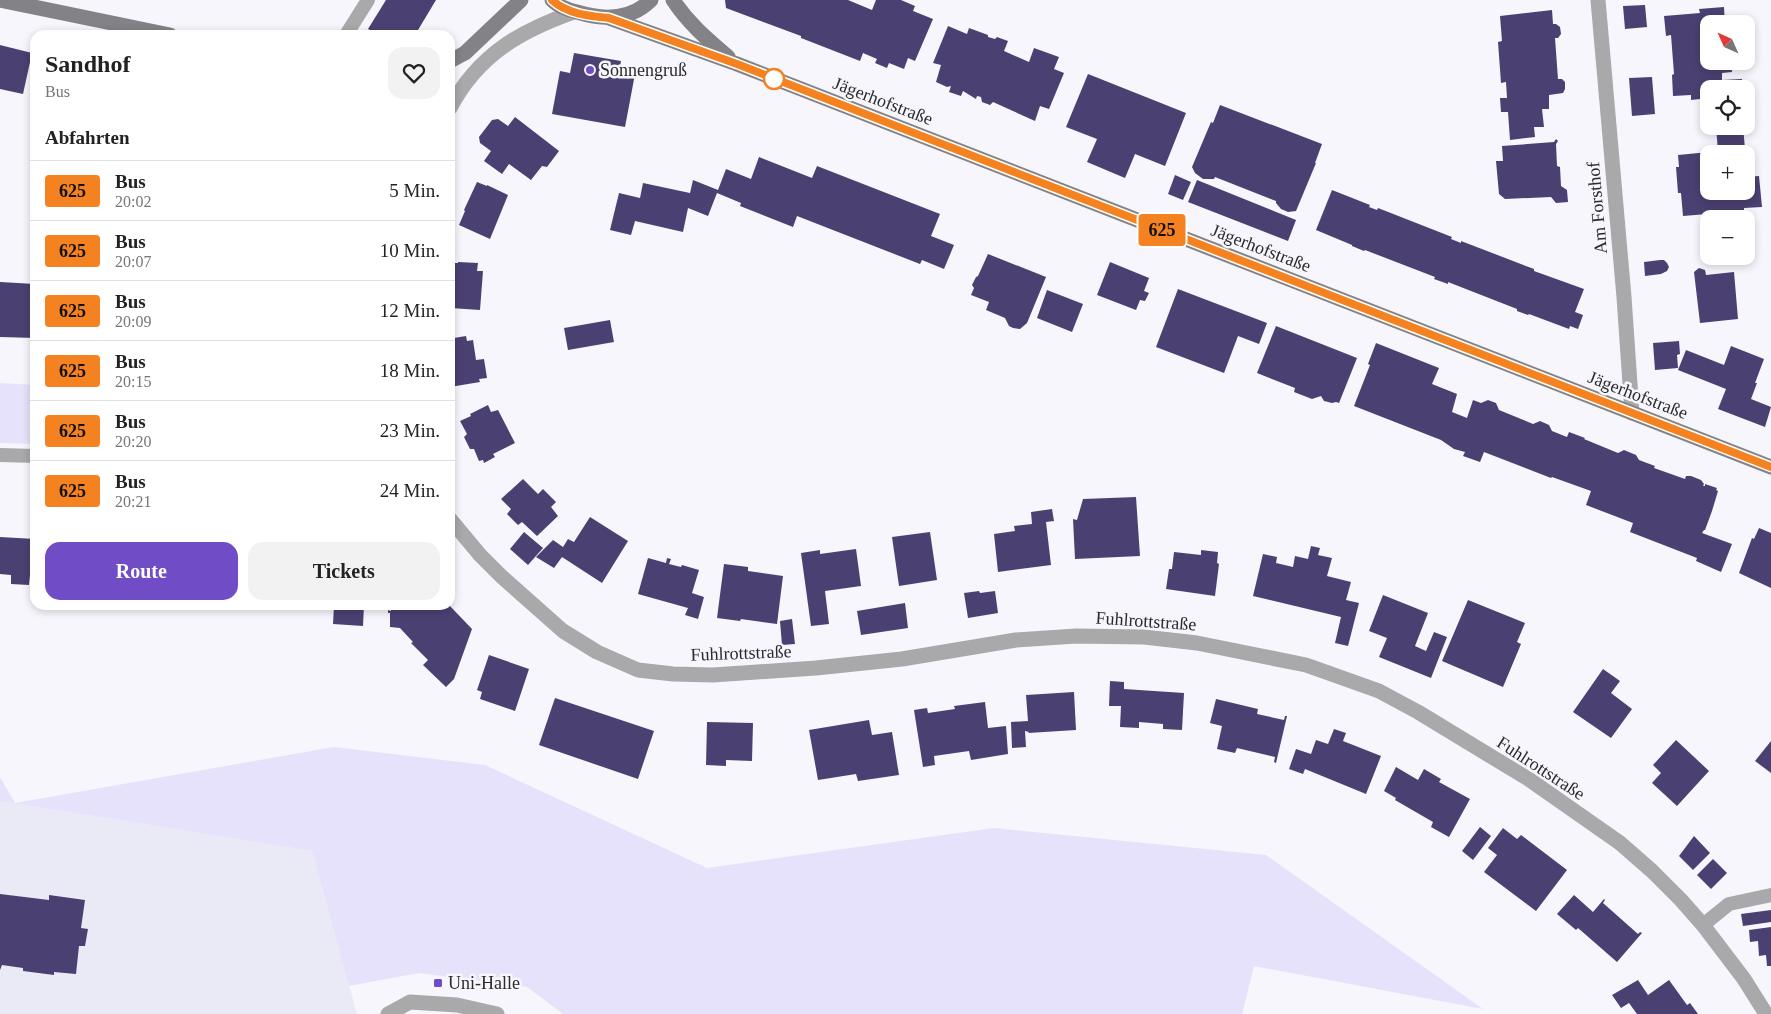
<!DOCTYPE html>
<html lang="de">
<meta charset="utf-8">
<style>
:root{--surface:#fff;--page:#f2f2f2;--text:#222;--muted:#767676;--line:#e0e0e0;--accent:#704dc6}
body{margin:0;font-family:"Times New Roman",serif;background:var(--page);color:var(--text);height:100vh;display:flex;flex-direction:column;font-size:19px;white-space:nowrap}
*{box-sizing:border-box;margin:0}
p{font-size:16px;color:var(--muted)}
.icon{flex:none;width:28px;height:28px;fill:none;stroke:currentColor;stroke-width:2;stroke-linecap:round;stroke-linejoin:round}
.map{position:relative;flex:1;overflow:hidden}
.panel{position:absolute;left:30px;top:30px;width:425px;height:580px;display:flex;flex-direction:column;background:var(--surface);border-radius:15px;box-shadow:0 2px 8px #0003}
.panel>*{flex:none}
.badge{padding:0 10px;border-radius:4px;font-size:18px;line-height:32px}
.needle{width:32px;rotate:315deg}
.controls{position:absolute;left:1700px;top:15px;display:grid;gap:10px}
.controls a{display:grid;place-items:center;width:55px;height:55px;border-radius:10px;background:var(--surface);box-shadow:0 2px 8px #0003;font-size:25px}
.map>.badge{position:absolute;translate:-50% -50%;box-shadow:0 0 0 2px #fff}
h2{padding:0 15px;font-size:19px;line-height:45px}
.round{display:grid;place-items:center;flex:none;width:52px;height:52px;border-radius:15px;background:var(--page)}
.headline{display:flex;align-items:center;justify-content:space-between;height:85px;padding:0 15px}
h1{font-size:24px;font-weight:700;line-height:38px}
.button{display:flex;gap:10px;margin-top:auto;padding:10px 15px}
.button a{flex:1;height:58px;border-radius:15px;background:var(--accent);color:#fff;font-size:20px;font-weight:700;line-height:58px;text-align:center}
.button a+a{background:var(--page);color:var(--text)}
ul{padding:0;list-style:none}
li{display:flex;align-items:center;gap:15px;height:60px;padding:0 15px;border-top:1px solid var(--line)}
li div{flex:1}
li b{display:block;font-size:19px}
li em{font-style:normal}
li .badge{min-width:55px;font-weight:700;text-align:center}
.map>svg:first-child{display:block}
</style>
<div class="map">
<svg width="1771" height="1014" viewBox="0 0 1771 1014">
<rect width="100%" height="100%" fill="#f7f6fc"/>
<!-- built -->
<polygon fill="#eae9f6" points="0,801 312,851 357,1014 0,1014"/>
<!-- green -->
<g fill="#e6e2fc">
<polygon points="0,383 35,385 35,444 0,443"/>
<polygon points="334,747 485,765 707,868 994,828 1266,855 1483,1009 1254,966 1242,1014 563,1014 527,987 419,973 349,986 312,851 0,801 0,777 15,803"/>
</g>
<!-- building -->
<g fill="#4b4072">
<polygon points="386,0 436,0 415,35 378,35 368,29"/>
<polygon points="725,0 848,0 872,10 876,0 901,0 915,6 913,11 933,19 915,61 908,58 904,69 889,63 887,68 875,63 877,59 863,53 860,61 801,38 801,36 726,8"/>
<polygon points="1645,5 1647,27 1625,29 1623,6"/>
<polygon points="1724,7 1725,24 1709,24 1709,61 1731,61 1732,72 1722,73 1722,80 1742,79 1743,89 1709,89 1709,98 1691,100 1691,95 1673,96 1672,75 1674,74 1671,35 1666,36 1664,16 1700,13 1699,9"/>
<polygon points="1552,10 1553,24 1556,24 1560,27 1561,34 1558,38 1555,38 1558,79 1562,79 1565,82 1565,89 1563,93 1549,95 1549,109 1542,109 1544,127 1534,127 1535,137 1510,140 1508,112 1501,112 1500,98 1507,98 1506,82 1501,83 1498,42 1502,41 1500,16"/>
<polygon points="948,26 967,34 969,28 988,35 988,37 995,39 997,37 1008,41 1004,51 1029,62 1034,48 1059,57 1054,69 1064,73 1049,109 1040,106 1035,121 993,102 990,105 982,102 981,97 977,96 976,99 963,91 961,96 949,92 951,86 947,87 936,82 941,65 933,63"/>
<polygon points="0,45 32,53 23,94 0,89"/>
<polygon points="574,53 621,61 619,72 635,74 625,127 552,114 560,71 570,73"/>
<polygon points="1088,74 1186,113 1165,166 1135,154 1125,178 1087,162 1097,139 1066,127"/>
<polygon points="1652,77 1655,114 1632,116 1629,78"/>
<polygon points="1220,105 1322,144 1315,163 1316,163 1296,211 1288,212 1281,209 1276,203 1276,201 1215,177 1214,179 1203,179 1195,173 1192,167 1211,122 1213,123"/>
<polygon points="515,117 559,151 547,167 542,166 531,180 509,164 502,174 484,161 491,151 480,143 479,137 492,120 498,119 508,126"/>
<polygon points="1716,126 1743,126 1745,149 1739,150 1739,154 1710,154 1710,152 1718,152"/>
<polygon points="1556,139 1558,141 1556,144 1557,166 1560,167 1561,186 1567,190 1568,202 1556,203 1551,197 1505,199 1499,194 1496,161 1503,161 1502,146 1554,142"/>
<polygon points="1709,152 1709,191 1746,191 1746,177 1759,176 1762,207 1744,208 1744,211 1683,216 1681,193 1678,193 1676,167 1679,167 1678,155"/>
<polygon points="759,157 812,178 817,166 940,214 931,236 954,245 944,269 922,260 920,264 797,216 793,227 740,206 741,203 717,193 708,216 688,208 683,232 635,221 631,235 610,230 619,193 640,198 643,183 690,193 693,180 718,190 726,169 751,179"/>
<polygon points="1175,175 1191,182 1183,200 1168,194"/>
<polygon points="1197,180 1296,220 1288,241 1188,202"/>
<polygon points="477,182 487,186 487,185 508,195 490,239 459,225 465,211 464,210"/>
<polygon points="1332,190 1370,205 1369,207 1377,210 1378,208 1452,237 1451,239 1461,243 1461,241 1534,269 1534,271 1584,289 1575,312 1583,315 1578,329 1570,326 1569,329 1529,314 1528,315 1517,311 1517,309 1448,282 1448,284 1434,279 1435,277 1365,250 1364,251 1352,246 1352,245 1316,230"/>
<polygon points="988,254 1046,277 1027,323 1020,329 1013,328 1009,326 1005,318 986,310 989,302 971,295 974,288 972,285 976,277 978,276"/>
<polygon points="1660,260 1664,260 1667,263 1669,267 1667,271 1661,274 1645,276 1644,262"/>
<polygon points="458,262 478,263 477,271 483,271 480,310 450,308 450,263 458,263"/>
<polygon points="1110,262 1149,278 1144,291 1149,293 1145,301 1140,300 1136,310 1097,295"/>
<polygon points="1699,268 1705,270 1706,275 1734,272 1738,319 1700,323 1694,272"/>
<polygon points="0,282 35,284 35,338 0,337"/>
<polygon points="1178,289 1267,323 1259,344 1238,336 1224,373 1156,347"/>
<polygon points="1047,290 1083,304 1072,332 1037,318"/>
<polygon points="610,320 614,342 568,350 564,328"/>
<polygon points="1276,326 1357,358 1339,403 1336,402 1332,403 1324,401 1321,396 1312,399 1294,392 1295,388 1257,373"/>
<polygon points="466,336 467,341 473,340 476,360 484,359 487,378 479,379 480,382 450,387 450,344 455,343 454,338"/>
<polygon points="1679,341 1680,354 1677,355 1678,368 1655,370 1653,343"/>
<polygon points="1376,343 1439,368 1432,384 1457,394 1452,412 1467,418 1473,400 1481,403 1488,400 1496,403 1499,410 1533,424 1540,421 1549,425 1552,431 1567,437 1569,432 1585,438 1584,439 1618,453 1624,450 1636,455 1639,460 1655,466 1654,468 1685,479 1686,476 1691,476 1701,480 1704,484 1703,486 1705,486 1705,484 1717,488 1716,490 1718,491 1712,511 1705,530 1704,530 1702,533 1732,544 1721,572 1696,561 1697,558 1630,532 1633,523 1586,505 1591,491 1552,477 1551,478 1484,452 1480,462 1463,456 1465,452 1454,449 1441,440 1354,406 1370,365 1368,364"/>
<polygon points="1731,346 1764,359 1755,383 1757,383 1751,399 1771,407 1765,427 1718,409 1726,389 1678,370 1686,350 1724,365"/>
<polygon points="488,405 491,412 498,410 515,443 493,454 495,457 484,463 483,460 479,461 474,449 470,449 464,437 467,434 460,421 471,416 470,414"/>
<polygon points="523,479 538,494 543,489 556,502 551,507 558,516 537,536 522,522 518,525 507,514 511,509 501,499"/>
<polygon points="1136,497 1140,556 1075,559 1073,519 1077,520 1083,499"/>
<polygon points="1052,509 1054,521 1046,522 1051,565 998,572 994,534 1015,531 1014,526 1032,524 1031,512"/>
<polygon points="590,517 628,541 602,583 562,557 554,568 536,557 553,540 563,547 568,539 574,542"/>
<polygon points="1759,528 1771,533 1771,588 1739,573 1752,538 1754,539"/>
<polygon points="524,532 543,548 528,565 510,549"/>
<polygon points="930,532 937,580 899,586 892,537"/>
<polygon points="0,537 35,539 35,576 30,575 29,585 11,584 11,575 0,574"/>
<polygon points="1311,546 1320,548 1318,555 1332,558 1327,576 1351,582 1346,600 1359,603 1348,646 1335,643 1341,617 1253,596 1263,554 1277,557 1276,563 1293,567 1295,556 1308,559"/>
<polygon points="856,549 861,586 825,591 829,624 811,626 801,553 820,550 820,554"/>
<polygon points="1201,550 1218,552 1217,563 1219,564 1215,596 1166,589 1169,569 1172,569 1174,552 1201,555"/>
<polygon points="648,558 666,563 667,558 671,559 669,564 681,567 682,565 699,570 692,593 704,597 698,619 685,615 688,608 638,594"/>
<polygon points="724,564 748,567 748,571 783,576 777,624 741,619 740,621 717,618"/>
<polygon points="979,591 980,593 995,591 998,613 968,618 964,593"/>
<polygon points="1383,595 1428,613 1415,646 1426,651 1434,632 1447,637 1431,678 1379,657 1387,638 1369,631"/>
<polygon points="1468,600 1525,623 1517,642 1521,644 1503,687 1442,661"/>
<polygon points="905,603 908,628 861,635 857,611"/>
<polygon points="109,605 132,605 131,610 109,608"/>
<polygon points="334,605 364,605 363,626 333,624"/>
<polygon points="391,605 449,605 472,629 454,679 446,687 423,665 428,660 411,643 413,642 400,628 390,627 390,613 388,613 388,610 391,611"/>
<polygon points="792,619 795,644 782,645 780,621"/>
<polygon points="489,655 529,669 515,711 480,699 482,692 477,690"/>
<polygon points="1603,669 1620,681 1611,693 1632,709 1611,738 1573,712"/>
<polygon points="1110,681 1124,682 1124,689 1184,693 1182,730 1163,729 1163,724 1139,722 1139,728 1120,727 1121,706 1109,706"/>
<polygon points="1074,692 1076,730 1028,733 1029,732 1025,731 1026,747 1012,748 1011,722 1028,721 1026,695"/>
<polygon points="555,698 654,731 638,779 539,745"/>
<polygon points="1216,699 1258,709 1257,714 1284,720 1285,716 1287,716 1276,763 1274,762 1275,757 1237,748 1235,753 1217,749 1222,726 1210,723"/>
<polygon points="985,702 988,728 1006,726 1008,754 971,760 969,751 934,756 935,765 923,767 914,710 927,708 928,713 955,709 954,706"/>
<polygon points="869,720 872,735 892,732 899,775 858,781 856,774 818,780 809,730"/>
<polygon points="707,722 753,723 752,761 726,760 726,766 706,765"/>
<polygon points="1334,729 1346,733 1343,741 1381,756 1366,794 1305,769 1303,774 1289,769 1296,749 1311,754 1316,740 1328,744"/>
<polygon points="1676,740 1709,771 1677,806 1652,783 1661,773 1653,765"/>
<polygon points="1771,741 1771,773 1755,761"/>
<polygon points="1396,767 1418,780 1424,769 1441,779 1439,782 1470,799 1449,837 1431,827 1433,822 1395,800 1396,798 1384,791"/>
<polygon points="1480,827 1491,836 1473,860 1462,851"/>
<polygon points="1503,828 1517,839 1521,835 1567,870 1536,911 1484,872 1497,855 1488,848"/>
<polygon points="1694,836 1710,853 1693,870 1679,856"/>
<polygon points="1713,859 1727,873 1711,889 1697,875"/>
<polygon points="0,894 49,900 49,895 85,900 81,928 88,929 85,946 79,946 76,974 54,972 54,975 23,971 23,968 2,965 0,970"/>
<polygon points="1574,895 1593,912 1604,899 1605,900 1603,903 1638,934 1640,932 1642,933 1617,962 1578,928 1576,930 1557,914"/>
<polygon points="1771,910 1771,922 1743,926 1741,914"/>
<polygon points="1771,927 1771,966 1767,966 1766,955 1759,956 1758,941 1750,942 1749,930"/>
<polygon points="1638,980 1648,995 1669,980 1687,1005 1690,1003 1698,1014 1637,1014 1629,1003 1621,1008 1612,995"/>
</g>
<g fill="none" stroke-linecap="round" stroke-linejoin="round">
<!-- lane -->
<g stroke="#a9a8ab" stroke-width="14">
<polyline points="346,35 368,0"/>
<polyline points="0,455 35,456"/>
<polyline points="1703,925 1729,904 1771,895"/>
</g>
<!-- street -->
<g stroke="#a9a8ab" stroke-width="15">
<polyline points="1598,0 1624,297 1632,413"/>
<path d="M 450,108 C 478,55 520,31 574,12"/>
<polyline points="450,519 480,555 502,577 563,631 597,652 638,670 673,674 713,675 816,668 902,659 1016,640 1076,636 1144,637 1197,643 1306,665 1379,691 1418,712 1530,780 1620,843 1652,871 1681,900 1703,925 1744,979 1766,1014"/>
<polyline points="388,1014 410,1002 457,1005 497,1014"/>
</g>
<!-- secondary -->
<g stroke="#838387" stroke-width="15">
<polyline points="0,0 170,35"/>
<path d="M 552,0 C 559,7 568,10 577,12 C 603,20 630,21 651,0"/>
<path d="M 673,0 C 688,23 707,39 728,57"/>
<polyline points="609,18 737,64 1771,467"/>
<polyline points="450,61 465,53 521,0"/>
</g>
</g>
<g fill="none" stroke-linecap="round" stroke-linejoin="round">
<!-- line casing -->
<g stroke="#fff" stroke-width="11">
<path id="line" d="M 552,0 C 567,14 590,16 609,18 L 737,64 L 1771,467"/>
</g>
<!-- line -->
<use href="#line" stroke="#f58220" stroke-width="8"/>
</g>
<!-- markers -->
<g fill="#704dc6" stroke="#f7f6fc" stroke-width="2">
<circle cx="590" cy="70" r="5"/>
<rect x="433" y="978" width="10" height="10" rx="2.5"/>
</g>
<circle fill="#fff" stroke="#f58220" stroke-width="2.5" cx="774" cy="79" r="10"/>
<g text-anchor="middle" stroke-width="5" stroke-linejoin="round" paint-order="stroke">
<!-- poi labels -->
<g font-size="18" fill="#2b2a2d" stroke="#f7f6fc" text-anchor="start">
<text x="600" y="76">Sonnengruß</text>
<text x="448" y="989">Uni-Halle</text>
</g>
<!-- street labels -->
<g font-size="18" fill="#2b2a2d" stroke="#f7f6fc">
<text transform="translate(883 101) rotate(21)" y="6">Jägerhofstraße</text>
<text transform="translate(1597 208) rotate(-95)" y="6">Am Forsthof</text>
<text transform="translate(1261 248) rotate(21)" y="6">Jägerhofstraße</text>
<text transform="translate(1638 395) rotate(21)" y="6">Jägerhofstraße</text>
<text transform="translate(1146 621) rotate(4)" y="6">Fuhlrottstraße</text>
<text transform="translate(741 653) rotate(-2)" y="6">Fuhlrottstraße</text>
<text transform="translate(1541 768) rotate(33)" y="6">Fuhlrottstraße</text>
</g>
</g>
</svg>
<div class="controls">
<a><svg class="needle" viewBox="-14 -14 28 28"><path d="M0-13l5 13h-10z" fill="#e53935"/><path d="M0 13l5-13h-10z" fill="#767676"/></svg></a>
<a><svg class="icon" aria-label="locate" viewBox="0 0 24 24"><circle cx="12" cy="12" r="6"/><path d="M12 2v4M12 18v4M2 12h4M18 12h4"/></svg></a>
<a>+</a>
<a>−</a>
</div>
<b class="badge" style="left:1162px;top:230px;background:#f58220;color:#111">625</b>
<section class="panel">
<div class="headline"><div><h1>Sandhof</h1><p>Bus</p></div><a class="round"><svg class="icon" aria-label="heart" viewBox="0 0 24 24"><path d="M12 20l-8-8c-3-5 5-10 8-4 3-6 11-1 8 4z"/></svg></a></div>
<h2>Abfahrten</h2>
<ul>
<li><span class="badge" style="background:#f58220;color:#111">625</span><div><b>Bus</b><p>20:02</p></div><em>5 Min.</em></li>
<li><span class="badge" style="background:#f58220;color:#111">625</span><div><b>Bus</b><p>20:07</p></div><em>10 Min.</em></li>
<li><span class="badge" style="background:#f58220;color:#111">625</span><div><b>Bus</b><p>20:09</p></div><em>12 Min.</em></li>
<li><span class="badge" style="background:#f58220;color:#111">625</span><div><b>Bus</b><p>20:15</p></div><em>18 Min.</em></li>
<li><span class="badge" style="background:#f58220;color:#111">625</span><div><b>Bus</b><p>20:20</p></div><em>23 Min.</em></li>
<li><span class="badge" style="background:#f58220;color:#111">625</span><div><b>Bus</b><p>20:21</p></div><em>24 Min.</em></li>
</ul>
<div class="button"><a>Route</a><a>Tickets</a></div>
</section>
</div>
